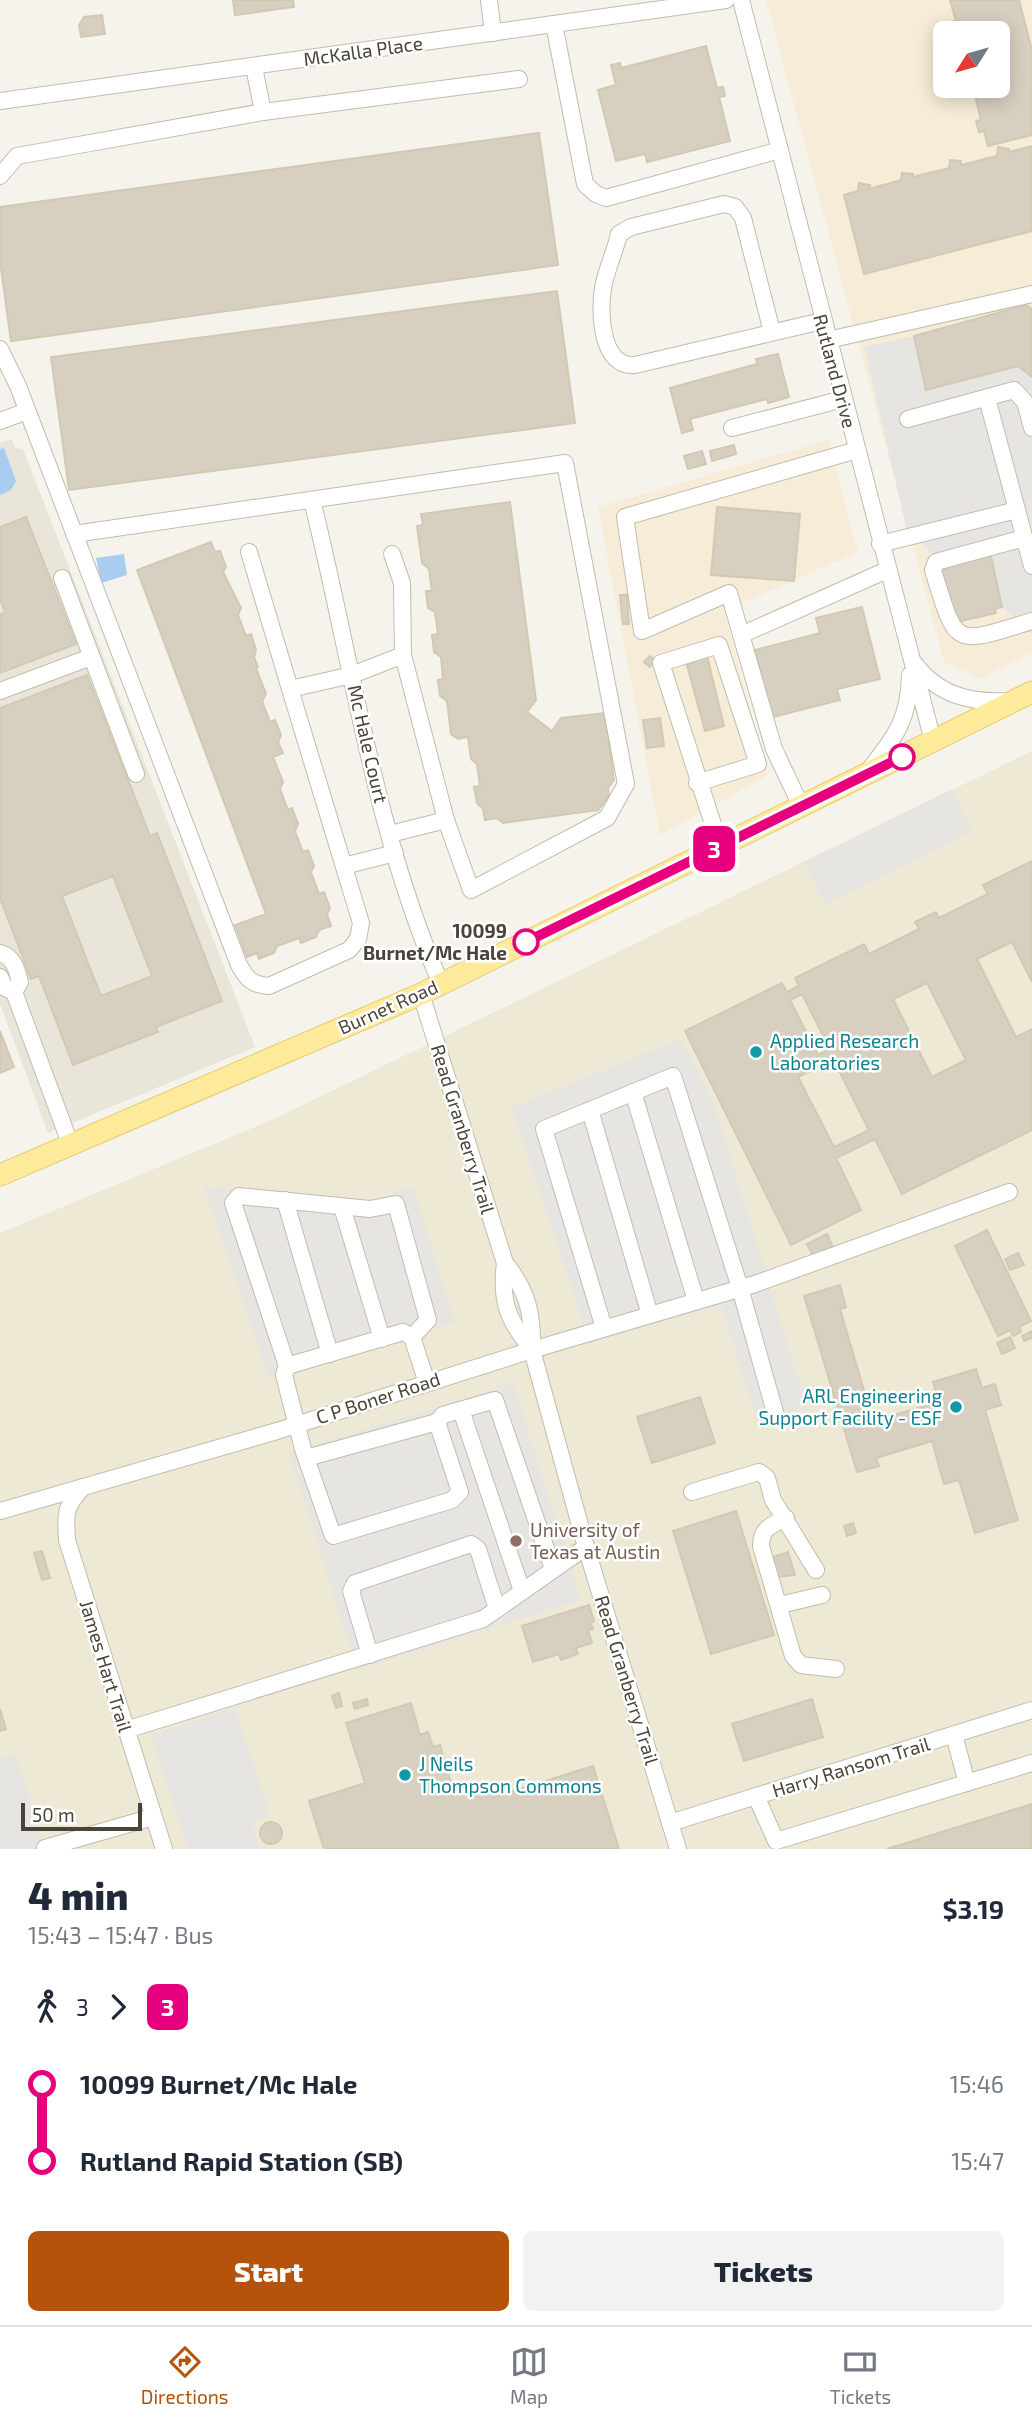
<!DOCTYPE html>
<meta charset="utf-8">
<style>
:root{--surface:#fff;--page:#f2f2f3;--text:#1f2937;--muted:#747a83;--line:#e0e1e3;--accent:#b45309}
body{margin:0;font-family:"Exo 2",sans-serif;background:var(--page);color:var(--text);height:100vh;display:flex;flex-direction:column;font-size:26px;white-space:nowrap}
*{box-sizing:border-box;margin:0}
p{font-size:23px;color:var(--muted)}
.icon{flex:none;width:38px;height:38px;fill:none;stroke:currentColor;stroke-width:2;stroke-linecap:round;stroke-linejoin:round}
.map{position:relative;height:1849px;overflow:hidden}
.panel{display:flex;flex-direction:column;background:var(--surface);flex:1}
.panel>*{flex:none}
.badge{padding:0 14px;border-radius:10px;font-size:24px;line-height:46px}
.needle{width:46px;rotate:233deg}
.fabs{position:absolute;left:933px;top:21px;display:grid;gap:14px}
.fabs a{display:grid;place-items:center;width:77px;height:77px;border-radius:10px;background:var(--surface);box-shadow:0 4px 18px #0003;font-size:35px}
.scale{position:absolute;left:21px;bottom:18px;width:121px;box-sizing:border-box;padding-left:7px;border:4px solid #4a4438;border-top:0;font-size:19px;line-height:24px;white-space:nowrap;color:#4a4438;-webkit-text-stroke:5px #fff;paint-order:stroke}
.map>.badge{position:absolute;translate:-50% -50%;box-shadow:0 0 0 4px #fff}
.legs{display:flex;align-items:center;gap:10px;height:77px;padding:0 28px;font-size:23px}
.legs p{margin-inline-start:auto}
.head{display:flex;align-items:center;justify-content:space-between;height:119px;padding:0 28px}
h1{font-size:38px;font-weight:800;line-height:52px}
.primary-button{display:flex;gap:14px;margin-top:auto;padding:14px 28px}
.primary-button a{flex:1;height:80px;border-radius:10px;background:var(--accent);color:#fff;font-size:28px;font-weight:800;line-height:80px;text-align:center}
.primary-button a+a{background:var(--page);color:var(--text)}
ul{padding:0 28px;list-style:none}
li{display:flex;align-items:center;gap:24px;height:77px;font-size:26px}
li i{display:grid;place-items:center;width:10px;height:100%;margin:0 9px;background:currentColor}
li i::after{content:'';width:18px;height:18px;margin:-9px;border:5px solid;border-radius:50%;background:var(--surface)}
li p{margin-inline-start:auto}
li:first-child i{background:linear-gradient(#0000 50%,currentColor 0)}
li:last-child i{background:linear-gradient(currentColor 50%,#0000 0)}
.menu{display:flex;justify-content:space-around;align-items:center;height:98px;border-top:2px solid var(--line);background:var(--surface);font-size:19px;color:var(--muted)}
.menu a{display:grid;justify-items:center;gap:4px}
.menu .on{color:var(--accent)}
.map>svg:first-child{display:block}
</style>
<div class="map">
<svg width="1032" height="1849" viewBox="0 0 1032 1849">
<rect width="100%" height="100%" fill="#f5f3eb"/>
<!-- residential -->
<polygon fill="#e9e5d9" points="12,439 15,448 23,449 255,1047 48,1133 0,1004 0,443"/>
<!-- commercial -->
<g fill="#f6ecd7" fill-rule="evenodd">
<path d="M 766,0 L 1032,0 L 1032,653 L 980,678 L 944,662 ZM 945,33 L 998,33 L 998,86 L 945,86 Z"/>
<polygon points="828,440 858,552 724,611 768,775 660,835 598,507"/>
</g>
<!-- education -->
<polygon fill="#eee9d5" points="1032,751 1032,1849 0,1849 0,1233 274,1119"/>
<!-- parking -->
<g fill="#e7e5e2">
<polygon points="914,336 927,390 1018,366 1032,377 1032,634 1002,607 989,552 941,563 906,527 864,347"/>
<polygon points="952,789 972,832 825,904 804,862"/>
<polygon points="680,1039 714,1103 808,1411 759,1427 721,1305 590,1343 511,1108"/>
<polygon points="203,1185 355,1206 413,1186 455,1322 269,1379"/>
<polygon points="513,1383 581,1600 357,1670 289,1453"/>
<polygon points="235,1708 270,1816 251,1822 260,1849 188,1849 151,1735"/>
<polygon points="16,1753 45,1849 0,1849 0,1758"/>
</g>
<!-- water -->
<g fill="#a8cdf1">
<polygon points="4,448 16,481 11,490 0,495 0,449"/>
<polygon points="124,554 127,575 101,583 96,558"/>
</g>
<!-- building -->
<g fill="#d7d0c0" stroke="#d2c9b3" stroke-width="2" fill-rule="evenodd">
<polygon points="233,0 293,0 294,7 235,15"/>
<polygon points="950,0 1019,0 1032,50 1032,135 988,146 984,131 979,132 976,121 981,120 974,91 969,92 967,86 998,86 998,33 954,33 951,22 956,21"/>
<polygon points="102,15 105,34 81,37 79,25 84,17"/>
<polygon points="706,46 717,88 723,87 725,96 719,97 730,141 647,162 645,154 616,161 598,90 616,85 611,65 620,63 621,68"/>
<polygon points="539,133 558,265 11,341 0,261 0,207"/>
<polygon points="1032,146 1032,231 864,274 844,195 858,191 859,183 870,185 869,189 901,180 902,173 913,174 913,177 949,168 950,160 961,161 961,165 997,156 998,147 1009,149 1009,152"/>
<polygon points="557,291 575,423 69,490 51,357"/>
<polygon points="1026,305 1032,309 1032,377 1018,366 926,390 914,336"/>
<polygon points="778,354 789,397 768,403 767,399 690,419 693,430 682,433 670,388 757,364 756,359"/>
<polygon points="734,445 736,454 712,461 710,451"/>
<polygon points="702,451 706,464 688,469 684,456"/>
<polygon points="510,502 536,700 527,712 552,731 561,718 605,713 614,780 608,788 609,796 598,810 503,823 497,818 485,820 483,809 477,803 474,787 480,786 477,764 471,759 468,737 458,739 451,734 447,701 440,696 438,680 443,679 441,657 434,652 432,635 438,634 435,612 428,608 426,591 432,591 429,569 422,563 417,526 423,525 421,514"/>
<polygon points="717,507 800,514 794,581 711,575"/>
<polygon points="26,517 76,644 0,673 0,615 5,612 0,599 0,527"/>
<polygon points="211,542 215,552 220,551 226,567 223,572 241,608 238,615 246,636 251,634 256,650 254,657 258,667 256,668 266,694 262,701 270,722 275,720 281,735 278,742 283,753 273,757 283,782 280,789 288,810 292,808 298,824 295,831 303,852 308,850 314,866 311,872 319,894 324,892 330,908 327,914 331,926 319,930 316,937 301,943 299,938 277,946 274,953 259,959 257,953 247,957 235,925 266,914 137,570"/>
<polygon points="990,552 1002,607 994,609 996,613 952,623 939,570 943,569 941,563"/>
<polygon points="620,595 627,595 629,624 623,624"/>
<polygon points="862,607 880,679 837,689 840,700 769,718 767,699 755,650 820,633 816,618"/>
<polygon points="650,656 655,660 650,667 644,662"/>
<polygon points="707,656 724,726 705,731 687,665"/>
<path d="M 87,675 L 150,836 L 157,833 L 222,1001 L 156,1027 L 158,1032 L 73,1065 L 39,976 L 31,979 L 0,898 L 0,708 ZM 113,876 L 152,976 L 101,996 L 62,896 Z"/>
<polygon points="660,718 664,746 647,748 643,720"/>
<path d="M 1032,861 L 1032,982 L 1012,942 L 977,959 L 1016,1037 L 1032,1029 L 1032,1130 L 902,1194 L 875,1139 L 836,1158 L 861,1210 L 791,1245 L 685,1031 L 782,983 L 787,992 L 799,986 L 795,978 L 864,944 L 869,954 L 919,929 L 915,922 L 936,912 L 939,918 L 988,894 L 983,885 ZM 927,983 L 966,1060 L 932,1077 L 893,999 ZM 802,994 L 830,1049 L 818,1055 L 790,1000 ZM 833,1059 L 869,1130 L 834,1147 L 798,1077 Z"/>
<polygon points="0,1031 14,1067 0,1073"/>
<polygon points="987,1230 1031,1321 1019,1327 1021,1332 1013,1336 1010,1330 998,1336 955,1246"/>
<polygon points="827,1234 833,1247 813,1256 807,1244"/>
<polygon points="1018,1253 1024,1265 1010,1270 1005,1259"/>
<polygon points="840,1285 846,1307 840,1309 873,1421 939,1402 933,1382 976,1369 982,1388 995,1384 1001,1405 985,1410 1018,1520 975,1533 959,1480 944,1484 932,1441 876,1458 879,1466 857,1472 804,1296"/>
<polygon points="1032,1331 1032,1338 1024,1341 1022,1336"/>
<polygon points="1010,1337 1015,1348 1002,1354 997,1343"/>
<polygon points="700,1397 715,1443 652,1463 637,1417"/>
<polygon points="736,1511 774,1635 711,1654 673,1531"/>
<polygon points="853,1523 856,1533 847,1536 844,1526"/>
<polygon points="42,1551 50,1578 42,1580 34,1553"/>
<polygon points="788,1552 795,1575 776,1577 770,1558"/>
<polygon points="589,1605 594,1621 591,1623 593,1629 588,1630 592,1643 576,1648 578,1654 561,1660 559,1654 533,1662 522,1626"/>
<polygon points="339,1693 342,1706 336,1708 332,1696"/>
<polygon points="367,1699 368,1705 355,1709 353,1703"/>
<polygon points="812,1699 823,1737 744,1761 732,1724"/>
<polygon points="411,1703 420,1735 428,1732 433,1747 440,1745 452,1786 458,1784 460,1791 475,1787 478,1794 491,1790 494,1797 593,1766 619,1849 324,1849 309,1801 365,1783 346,1723"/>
<polygon points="0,1709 6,1729 0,1731"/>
<polygon points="1032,1804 1032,1849 887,1849"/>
<circle cx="271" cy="1833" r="11"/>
</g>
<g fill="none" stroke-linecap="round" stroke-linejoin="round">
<!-- minor casing -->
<g stroke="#c1bcad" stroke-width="18">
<g id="minor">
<polyline points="489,0 493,33"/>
<polyline points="741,0 933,741"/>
<polyline points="554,24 585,184 596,194 606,198 780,150"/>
<polyline points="254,67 263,112"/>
<polyline points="0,101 726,0"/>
<polyline points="0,176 17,156 263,112 519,79"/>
<path d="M 772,332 L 743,218 L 735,207 L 724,204 L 631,227 L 619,234 C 615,252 606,270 603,288 C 599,313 601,368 635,365 L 822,321"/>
<polyline points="828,340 1032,294"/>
<path d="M 0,349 L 18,386 L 239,965 C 247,979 252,985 269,986 L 349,950 L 358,939 L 361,923 L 290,689 L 352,675 L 403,655 L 446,820"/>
<polyline points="987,398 1032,566"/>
<polyline points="908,419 1014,390 1025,402 1032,428"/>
<polyline points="0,421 27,411"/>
<polyline points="732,428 843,399"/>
<path d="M 312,500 C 352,661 374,831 441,984"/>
<polyline points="74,534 565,463 626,784 607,818 471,890 446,820 390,834"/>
<path d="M 1024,538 L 936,562 L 933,570 C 957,649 953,645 1032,621"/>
<polyline points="880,544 1017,510"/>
<polyline points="249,552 290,689"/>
<polyline points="392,554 402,583 403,655"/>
<polyline points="62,578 136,774"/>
<polyline points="741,635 887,570"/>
<path d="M 914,663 C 938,695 969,703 1008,701"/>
<polyline points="0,691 91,657"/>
<path d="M 869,770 C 896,736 909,719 910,675"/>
<polyline points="697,783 758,764 719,645 661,663 720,846"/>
<polyline points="801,806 774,749 729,593 642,631 625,517 857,450"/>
<polyline points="344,866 395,853"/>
<path d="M 0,953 C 14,957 17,970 20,982 L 14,992"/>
<polyline points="0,977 5,988 14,992 71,1146"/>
<path d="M 421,994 L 505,1263 C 528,1291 533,1315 532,1350 L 586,1547 L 678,1849"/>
<polyline points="633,1092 696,1301"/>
<polyline points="590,1110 650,1315"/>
<polyline points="285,1200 330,1354"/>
<polyline points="342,1207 382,1339"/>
<path d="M 505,1263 C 500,1302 508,1320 532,1350"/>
<polyline points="604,1328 544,1129 673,1076 740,1288 776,1416"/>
<polyline points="287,1366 233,1203 239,1196 370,1209 396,1204 428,1320 412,1337"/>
<polyline points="427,1383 412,1337 403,1332 287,1366 284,1375 303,1449 333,1536 452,1500 460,1492 437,1422 443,1415 495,1400 553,1569"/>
<polyline points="461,1410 522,1591"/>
<polyline points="306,1458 437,1422"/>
<path d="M 83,1487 C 65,1507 65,1513 67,1540 L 164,1849"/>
<polyline points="692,1492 759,1472 767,1478 773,1500 816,1570"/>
<polyline points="0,1511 277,1431 532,1350 755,1284 1009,1192"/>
<path d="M 786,1518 C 770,1526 761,1528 761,1546 L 793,1656 L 801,1665 L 836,1669"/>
<polyline points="780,1605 822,1595"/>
<polyline points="370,1655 351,1591 355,1583 471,1544 478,1549 497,1609"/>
<polyline points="126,1730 483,1619 586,1547"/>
<polyline points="954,1735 967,1783"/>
<polyline points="756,1796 776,1841 1032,1763"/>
<polyline points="670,1823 1032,1710"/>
<polyline points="45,1848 153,1817"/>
</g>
</g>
<!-- major casing -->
<g stroke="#e4ca6a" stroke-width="23">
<polyline id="major" points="0,1175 421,994 1032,692"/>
</g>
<!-- minor -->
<use href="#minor" stroke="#fff" stroke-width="16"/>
<!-- major -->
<use href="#major" stroke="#feea9b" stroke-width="21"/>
</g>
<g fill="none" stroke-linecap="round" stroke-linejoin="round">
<!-- line-1 casing -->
<g stroke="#fff" stroke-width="16">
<polyline id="line-1" points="526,942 902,757"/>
</g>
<!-- line-1 -->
<use href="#line-1" stroke="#e6007e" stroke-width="10"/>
</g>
<!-- markers -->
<g fill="#fff" stroke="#e6007e" stroke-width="3.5">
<circle cx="902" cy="757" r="12"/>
<circle cx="526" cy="942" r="12"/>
</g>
<g fill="#0f9aa8" stroke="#fff" stroke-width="2.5">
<circle cx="756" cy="1052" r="7"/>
<circle cx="956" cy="1407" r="7"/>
<circle cx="405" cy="1775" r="7"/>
</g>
<circle fill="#8d6e63" stroke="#fff" stroke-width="2.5" cx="516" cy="1541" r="7"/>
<g text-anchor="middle" stroke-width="5" stroke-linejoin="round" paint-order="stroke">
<!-- street labels -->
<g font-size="19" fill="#4a4438" stroke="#fff">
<text transform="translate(363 51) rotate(-8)" y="7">McKalla Place</text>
<text transform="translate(835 371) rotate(75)" y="7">Rutland Drive</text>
<text transform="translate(368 744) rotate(77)" y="7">Mc Hale Court</text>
<text transform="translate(388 1007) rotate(-24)" y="7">Burnet Road</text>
<text transform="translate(463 1129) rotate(73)" y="7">Read Granberry Trail</text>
<text transform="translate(378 1398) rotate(-18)" y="7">C P Boner Road</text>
<text transform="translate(106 1666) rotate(73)" y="7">James Hart Trail</text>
<text transform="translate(627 1680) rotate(73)" y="7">Read Granberry Trail</text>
<text transform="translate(851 1767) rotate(-17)" y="7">Harry Ransom Trail</text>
</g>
<!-- stop labels -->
<g font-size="19" font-weight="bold" fill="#4a4438" stroke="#fff" text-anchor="end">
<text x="507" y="938">10099<tspan x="507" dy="22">Burnet/Mc Hale</tspan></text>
</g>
<!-- culture labels -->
<g font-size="19" fill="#0d838f" stroke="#fff" text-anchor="start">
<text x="770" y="1048">Applied Research<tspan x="770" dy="22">Laboratories</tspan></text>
<text x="942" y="1403" text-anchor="end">ARL Engineering<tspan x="942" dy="22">Support Facility - ESF</tspan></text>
<text x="419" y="1771">J Neils<tspan x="419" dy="22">Thompson Commons</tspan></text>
</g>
<!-- education labels -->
<g font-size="19" fill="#785e54" stroke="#fff" text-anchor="start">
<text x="530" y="1537">University of<tspan x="530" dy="22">Texas at Austin</tspan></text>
</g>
</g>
</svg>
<div class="fabs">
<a><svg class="needle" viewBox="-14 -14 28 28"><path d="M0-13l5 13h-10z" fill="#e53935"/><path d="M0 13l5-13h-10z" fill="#747a83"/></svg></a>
</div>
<div class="scale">50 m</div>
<b class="badge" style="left:714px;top:849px;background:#e6007e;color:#fff">3</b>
</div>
<section class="panel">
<div class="head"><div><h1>4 min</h1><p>15:43 – 15:47 · Bus</p></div><b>$3.19</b></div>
<div class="legs"><svg class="icon" aria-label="walk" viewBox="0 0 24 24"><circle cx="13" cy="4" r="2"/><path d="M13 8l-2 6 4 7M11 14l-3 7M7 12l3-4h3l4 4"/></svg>3<svg class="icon" aria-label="forward" viewBox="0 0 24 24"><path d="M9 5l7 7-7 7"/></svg><b class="badge" style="background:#e6007e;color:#fff">3</b></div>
<ul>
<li><i style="color:#e6007e"></i><b>10099 Burnet/Mc Hale</b><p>15:46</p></li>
<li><i style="color:#e6007e"></i><b>Rutland Rapid Station (SB)</b><p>15:47</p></li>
</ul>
<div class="primary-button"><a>Start</a><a>Tickets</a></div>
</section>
<nav class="menu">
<a class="on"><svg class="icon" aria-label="directions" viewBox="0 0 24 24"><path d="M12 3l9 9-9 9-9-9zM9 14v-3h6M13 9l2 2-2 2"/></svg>Directions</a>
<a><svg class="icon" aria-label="map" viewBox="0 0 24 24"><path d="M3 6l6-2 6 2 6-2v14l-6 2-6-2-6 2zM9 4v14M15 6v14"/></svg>Map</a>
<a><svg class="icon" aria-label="tickets" viewBox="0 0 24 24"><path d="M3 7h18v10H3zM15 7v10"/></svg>Tickets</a>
</nav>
